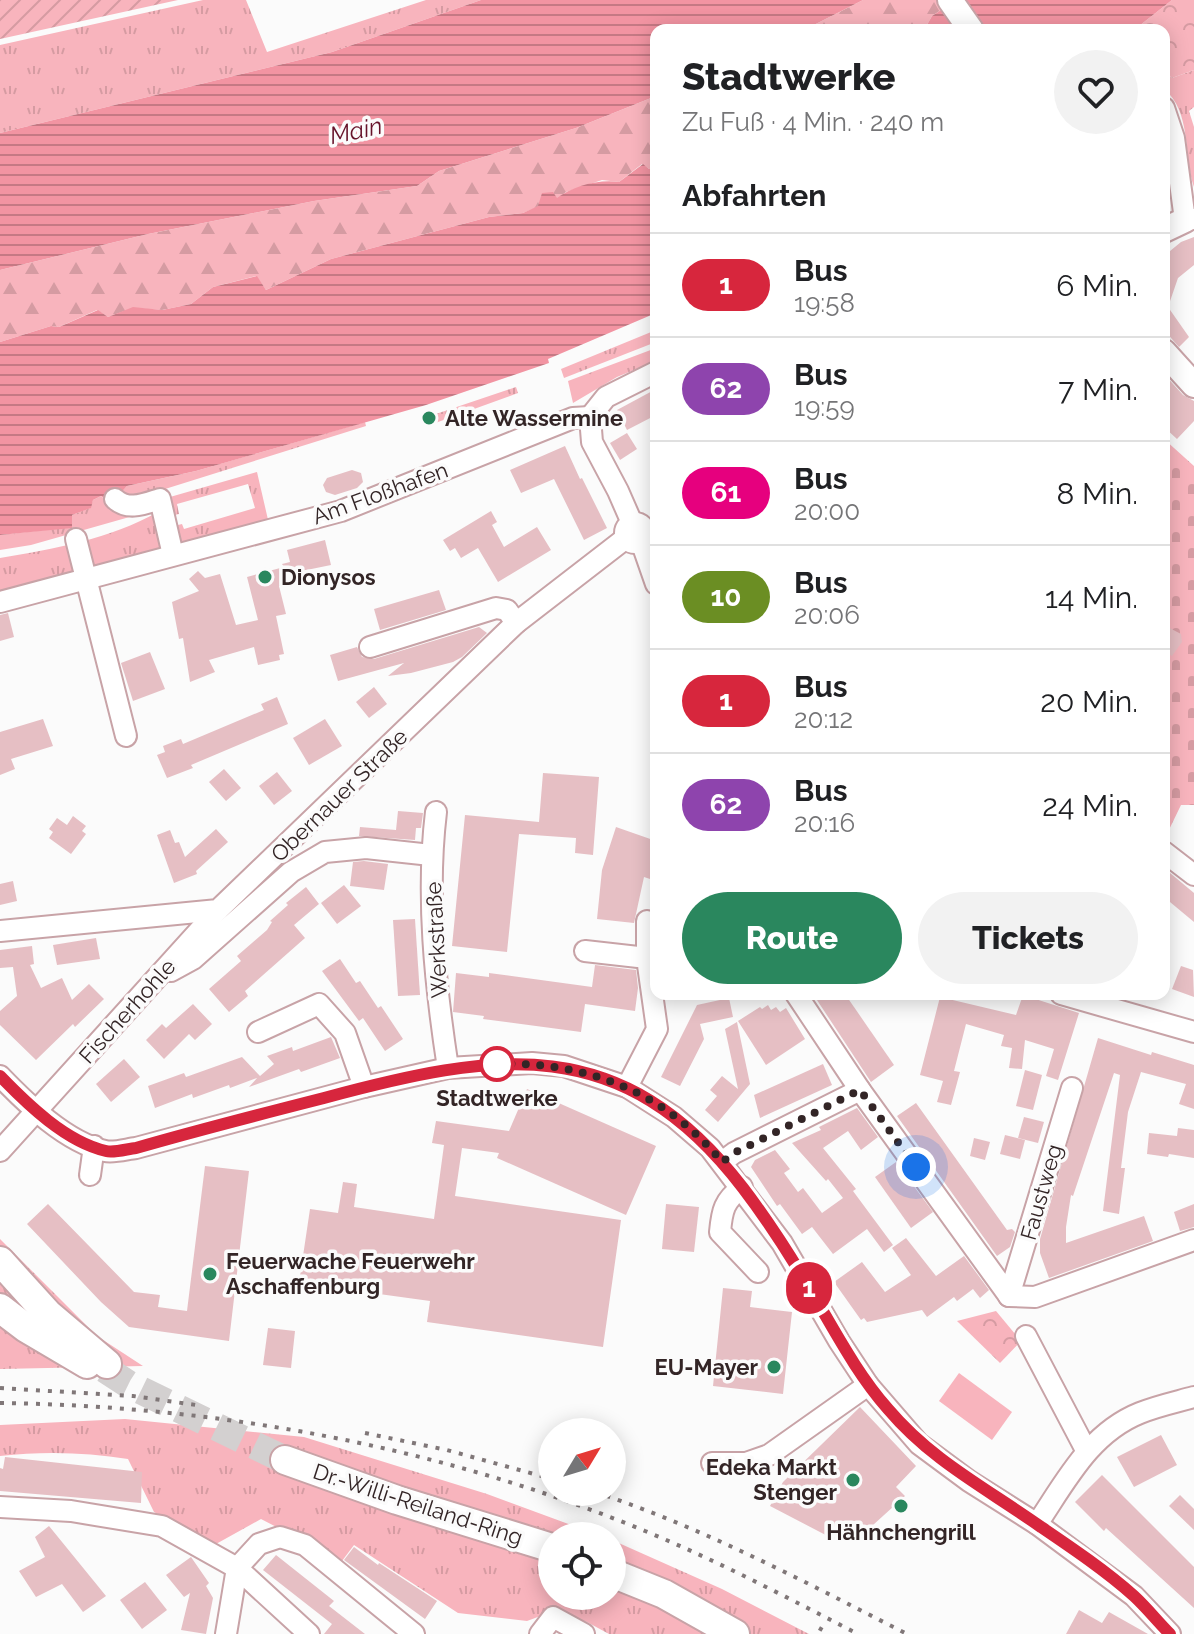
<!DOCTYPE html>
<html lang="de">
<meta charset="utf-8">
<style>
:root{--surface:#fff;--page:#f2f2f2;--text:#202124;--muted:#757577;--line:#e0e0e0;--accent:#2a875e}
body{margin:0;font-family:Raleway,sans-serif;background:var(--page);color:var(--text);height:100vh;display:flex;flex-direction:column;font-size:30px;white-space:nowrap}
*{box-sizing:border-box;margin:0}
p{font-size:26px;color:var(--muted)}
.icon{flex:none;width:44px;height:44px;fill:none;stroke:currentColor;stroke-width:2;stroke-linecap:round;stroke-linejoin:round}
.map{position:relative;flex:1;overflow:hidden}
.sheet{position:absolute;left:650px;top:24px;width:520px;height:976px;display:flex;flex-direction:column;background:var(--surface);border-radius:16px;box-shadow:0 4px 20px #0003}
.sheet>*{flex:none}
.badge{padding:0 16px;border-radius:26px;font-size:28px;line-height:52px}
.needle{width:52px;rotate:52deg}
.fabs{position:absolute;left:538px;top:1418px;display:grid;gap:16px}
.fabs a{display:grid;place-items:center;width:88px;height:88px;border-radius:50%;background:var(--surface);box-shadow:0 4px 20px #0003;font-size:40px}
.you{position:absolute;width:40px;height:40px;margin:-20px;border:6px solid #fff;border-radius:50%;background:#1a73e8;box-shadow:0 0 0 12px #1a73e833}
.map>.badge{position:absolute;translate:-50% -50%;box-shadow:0 0 0 4px #fff}
h2{padding:0 32px;font-size:30px;line-height:72px}
.round{display:grid;place-items:center;flex:none;width:84px;height:84px;border-radius:42px;background:var(--page)}
.summary{display:flex;align-items:center;justify-content:space-between;height:136px;padding:0 32px}
h1{font-size:38px;font-weight:800;line-height:60px}
.primary-button{display:flex;gap:16px;margin-top:auto;padding:16px 32px}
.primary-button a{flex:1;height:92px;border-radius:48px;background:var(--accent);color:#fff;font-size:32px;font-weight:800;line-height:92px;text-align:center}
.primary-button a+a{background:var(--page);color:var(--text)}
ul{padding:0;list-style:none}
li{display:flex;align-items:center;gap:24px;height:104px;padding:0 32px;border-top:2px solid var(--line)}
li div{flex:1}
li b{display:block;font-size:30px}
li em{font-style:normal}
li .badge{min-width:88px;font-weight:700;text-align:center}
.map>svg:first-child{display:block}
</style>
<div class="map">
<svg width="1194" height="1634" viewBox="0 0 1194 1634">
<defs>
<pattern id="grass-tufts" width="24" height="20" patternUnits="userSpaceOnUse" patternTransform="scale(2)"><rect width="24" height="20" fill="#f8b4bd"/><path d="M3 7l-1-3M5 7V3M7 7l1-3M15 17l-1-3M17 17v-4M19 17l1-3" fill="none" stroke="#d59ba2"/></pattern>
<pattern id="forest-firs" width="22" height="20" patternUnits="userSpaceOnUse" patternTransform="scale(2)"><rect width="22" height="20" fill="#f8b4bd"/><path d="M5 1l3.5 6h-7zM16 11l3.5 6h-7z" fill="#d59ba2"/></pattern>
<pattern id="cemetery-stones" width="16" height="16" patternUnits="userSpaceOnUse" patternTransform="scale(2)"><rect width="16" height="16" fill="#f8b4bd"/><path d="M2 7V4a2 2 0 0 1 4 0v3zM10 15v-3a2 2 0 0 1 4 0v3z" fill="#d59ba2"/></pattern>
<pattern id="park-crowns" width="20" height="18" patternUnits="userSpaceOnUse" patternTransform="scale(2)"><rect width="20" height="18" fill="#f8b4bd"/><path d="M2 6a3 3 0 1 1 6 0M12 15a3 3 0 1 1 6 0" fill="none" stroke="#d59ba2"/></pattern>
<pattern id="garden-furrows" width="10" height="10" patternUnits="userSpaceOnUse" patternTransform="scale(2)"><rect width="10" height="10" fill="#f8b4bd"/><path d="M-1 1l2-2M0 10L10 0M9 11l2-2" fill="none" stroke="#d59ba2"/></pattern>
<pattern id="water-rules" width="6" height="5" patternUnits="userSpaceOnUse" patternTransform="scale(2)"><rect width="6" height="5" fill="#f294a2"/><path d="M0 2.5h6" fill="none" stroke="#c57984"/></pattern>
</defs>
<rect width="100%" height="100%" fill="#fbfbfb"/>
<!-- grass -->
<g fill="url(#grass-tufts)">
<polygon points="203,0 246,0 267,52 426,0 481,0 332,52 0,133 0,45"/>
<path d="M 1164,69 L 1172,78 L 1194,70 L 1194,107 L 1189,111 L 1194,127 L 1194,187 C 1183,155 1192,112 1164,89 Z"/>
<polygon points="656,330 656,342 564,378 561,369"/>
<polygon points="656,348 656,361 617,377 573,403 568,381"/>
<polygon points="516,387 518,393 427,426 424,418"/>
<polygon points="365,422 366,426 130,500 118,495 127,486 196,471"/>
<polygon points="257,472 269,524 178,546 174,526 182,524 184,529 255,508 248,484 177,504 179,514 171,516 170,497"/>
<polygon points="101,496 113,506 140,511 133,516 31,545 0,550 0,535 72,527 72,515 90,508 93,500"/>
<path d="M 158,512 L 168,547 L 0,596 L 0,558 C 54,549 110,539 158,512 Z"/>
<polygon points="0,1239 97,1336 143,1366 0,1369"/>
<path d="M 125,1419 L 304,1437 L 487,1494 L 601,1536 L 552,1536 L 552,1596 L 612,1596 L 612,1540 L 722,1589 L 809,1634 L 609,1634 L 587,1622 L 554,1611 L 527,1621 L 458,1613 L 354,1545 L 342,1561 L 261,1519 L 216,1544 L 154,1512 L 128,1459 C 86,1452 42,1451 0,1456 L 0,1425 Z"/>
</g>
<!-- forest -->
<g fill="url(#forest-firs)">
<polygon points="863,0 956,0 932,16 924,30 804,30"/>
<polygon points="656,96 656,168 649,169 642,164 619,182 602,180 566,192 557,199 523,213 489,217 331,259 266,290 256,276 213,287 191,304 162,310 133,308 108,317 97,310 59,327 51,326 0,342 0,270 148,234 314,201 417,186 439,171 576,128"/>
</g>
<!-- cemetery -->
<polygon fill="url(#cemetery-stones)" points="1164,439 1194,466 1194,805 1181,805 1164,840"/>
<!-- park -->
<g fill="url(#park-crowns)">
<polygon points="1172,0 1194,0 1194,70 1172,78 1164,69 1164,30 1134,30"/>
<polygon points="996,1311 1021,1341 1000,1363 957,1321"/>
</g>
<!-- garden -->
<polygon fill="url(#garden-furrows)" points="0,0 178,0 0,39"/>
<!-- pitch -->
<polygon fill="#f8b4bd" points="959,1373 1012,1412 992,1440 939,1401"/>
<!-- water -->
<g fill="url(#water-rules)">
<polygon points="481,0 863,0 804,30 656,30 656,96 576,128 439,171 417,186 314,201 148,234 0,270 0,133 332,52"/>
<polygon points="956,0 1172,0 1134,30 924,30 932,16"/>
<path d="M 643,164 L 649,169 L 656,168 L 656,313 L 548,359 L 549,363 L 426,405 L 196,471 L 127,486 L 115,499 L 108,501 L 101,496 L 93,500 L 91,508 L 72,515 L 72,528 L 0,535 L 0,342 L 51,326 L 59,327 L 98,310 L 108,317 L 133,307 L 162,310 L 191,304 L 213,287 L 257,276 L 266,290 L 331,259 L 489,217 L 523,213 L 538,206 L 542,193 L 553,192 L 557,198 C 574,186 598,179 619,182 Z"/>
</g>
<!-- building -->
<g fill="#e6bfc4">
<polygon points="1194,237 1194,265 1178,278 1168,307 1189,337 1179,347 1164,330 1164,256 1181,242"/>
<polygon points="1164,374 1183,395 1194,401 1194,421 1177,439 1164,427"/>
<polygon points="656,389 656,415 627,430 617,410"/>
<polygon points="627,433 637,449 620,460 610,443"/>
<polygon points="565,446 580,479 582,478 607,528 584,540 554,479 521,493 510,470"/>
<polygon points="352,470 361,473 363,482 357,488 335,495 326,492 323,485 327,478"/>
<polygon points="491,511 497,522 492,525 504,547 537,527 551,550 498,582 478,548 461,558 455,548 450,551 443,540"/>
<polygon points="325,540 331,565 287,574 284,568 288,584 279,586 286,614 276,616 284,654 279,655 280,660 258,665 254,647 209,660 215,672 190,682 183,638 179,639 172,602 199,591 189,579 198,571 205,578 220,574 236,625 258,620 247,577 284,567 282,564 290,562 287,550"/>
<polygon points="439,590 446,610 380,630 374,609"/>
<polygon points="8,613 14,637 0,641 0,615"/>
<polygon points="1164,625 1181,634 1182,642 1172,656 1164,652"/>
<polygon points="479,627 487,633 462,657 453,662 411,673 388,676 404,663 338,681 330,655 357,647 362,657 374,659"/>
<polygon points="150,652 165,689 133,701 121,663"/>
<polygon points="374,687 387,704 369,718 356,702"/>
<polygon points="277,697 288,724 191,765 193,768 167,778 157,755 165,752 163,746 181,739 183,744 264,710 261,704"/>
<polygon points="43,719 53,746 11,759 15,769 0,775 0,732"/>
<polygon points="325,719 342,746 309,765 293,738"/>
<polygon points="224,769 241,788 226,801 209,782"/>
<polygon points="277,772 292,791 274,805 259,786"/>
<polygon points="543,773 599,777 593,855 575,853 576,838 519,834 507,952 452,946 465,815 539,822"/>
<polygon points="398,811 423,813 421,828 416,828 415,840 359,836 360,827 396,830"/>
<polygon points="73,816 86,826 82,831 86,834 71,854 49,838 53,832 49,829 57,818 67,825"/>
<polygon points="616,827 656,841 656,881 644,877 634,923 597,919 602,870"/>
<polygon points="216,829 228,842 196,871 197,874 174,883 157,835 170,830 175,843 179,842 185,857"/>
<polygon points="364,861 388,864 384,890 350,886 353,862"/>
<polygon points="1164,868 1194,893 1194,922 1164,897"/>
<polygon points="13,881 17,901 0,905 0,884"/>
<polygon points="344,885 361,906 337,924 321,903"/>
<polygon points="306,887 319,904 294,925 305,938 245,991 248,996 229,1012 209,989 241,961 237,956 267,930 272,922 270,921 288,905 286,903"/>
<polygon points="415,919 420,995 398,996 393,920"/>
<polygon points="96,938 100,959 57,965 53,945"/>
<polygon points="32,946 34,964 30,965 41,988 62,978 72,1000 89,984 104,999 75,1027 73,1024 36,1060 0,1025 0,1011 17,996 13,967 0,968 0,950"/>
<polygon points="340,959 356,983 360,981 378,1008 381,1006 403,1039 385,1051 363,1018 359,1021 322,971"/>
<polygon points="595,965 636,970 638,988 635,1011 585,1004 581,1032 483,1019 484,1016 453,1012 456,973 489,977 489,973 592,987"/>
<polygon points="1181,966 1193,970 1194,997 1172,989"/>
<polygon points="813,994 845,994 894,1065 871,1082"/>
<polygon points="1023,995 1079,1013 1058,1080 1046,1076 1054,1049 1025,1040 1022,1069 1009,1068 1012,1048 1001,1046 1004,1035 966,1024 954,1071 960,1072 951,1105 937,1102 943,1081 920,1075 940,997 1016,1015"/>
<polygon points="729,998 733,1017 700,1024 704,1039 680,1086 661,1077 697,1005"/>
<polygon points="193,1004 212,1024 195,1040 189,1034 164,1059 146,1040 162,1024 166,1028"/>
<polygon points="768,1005 771,1010 776,1007 780,1012 786,1008 805,1039 766,1065 738,1021 760,1007 762,1009"/>
<polygon points="737,1022 750,1084 718,1122 705,1110 717,1096 710,1090 722,1076 738,1089 725,1029"/>
<polygon points="331,1037 340,1058 301,1072 299,1069 249,1087 257,1078 230,1088 229,1085 193,1098 192,1094 155,1108 148,1086 184,1073 186,1077 242,1057 260,1076 274,1064 267,1056 292,1047 293,1051"/>
<polygon points="1098,1038 1151,1055 1152,1052 1194,1065 1194,1109 1179,1104 1186,1084 1141,1072 1128,1112 1121,1168 1125,1168 1119,1214 1103,1211 1120,1075 1114,1073 1073,1196 1071,1195 1066,1227 1066,1243 1144,1216 1153,1241 1049,1278 1040,1253 1040,1239"/>
<polygon points="124,1059 140,1077 111,1102 96,1084"/>
<polygon points="823,1064 832,1085 760,1118 754,1095"/>
<polygon points="1025,1070 1042,1075 1033,1110 1016,1106"/>
<polygon points="527,1089 656,1146 626,1215 497,1158 499,1153 462,1148 455,1196 621,1220 603,1347 427,1322 430,1301 299,1283 310,1209 338,1213 343,1182 357,1184 354,1207 434,1219 444,1145 432,1143 436,1121 509,1131"/>
<polygon points="916,1103 1007,1230 1012,1229 1015,1232 1010,1247 997,1256 897,1116"/>
<polygon points="857,1108 878,1137 861,1150 848,1131 823,1148 856,1189 853,1191 893,1245 884,1252 867,1229 833,1254 812,1227 802,1234 780,1204 777,1206 751,1167 755,1160 775,1150 790,1169 784,1173 798,1192 803,1188 822,1213 843,1198 828,1179 826,1181 792,1143 821,1130 819,1127"/>
<polygon points="1024,1117 1044,1122 1038,1143 1018,1138"/>
<polygon points="1178,1128 1194,1130 1194,1158 1169,1154 1168,1157 1147,1154 1149,1133 1177,1136"/>
<polygon points="1005,1135 1025,1140 1020,1159 1000,1154"/>
<polygon points="974,1138 990,1142 985,1160 970,1156"/>
<polygon points="896,1162 933,1212 911,1228 875,1177"/>
<polygon points="205,1166 249,1171 229,1341 129,1327 101,1302 27,1224 48,1204 134,1292 160,1295 158,1307 187,1311"/>
<polygon points="666,1204 699,1207 694,1252 662,1249"/>
<polygon points="1194,1204 1194,1227 1180,1231 1174,1212"/>
<polygon points="906,1238 936,1276 964,1256 989,1290 980,1298 973,1289 957,1301 954,1297 927,1317 922,1310 867,1322 864,1318 861,1320 834,1282 862,1262 885,1292 911,1275 892,1248"/>
<polygon points="723,1288 752,1291 750,1307 792,1312 783,1394 713,1386"/>
<polygon points="268,1328 295,1331 291,1368 263,1365"/>
<polygon points="860,1407 916,1466 896,1487 905,1496 862,1535 855,1528 841,1543 770,1506 783,1482"/>
<polygon points="1161,1435 1177,1465 1134,1487 1117,1457"/>
<polygon points="5,1457 142,1472 141,1503 0,1491 0,1468 3,1469"/>
<polygon points="1102,1475 1194,1567 1194,1608 1106,1528 1104,1531 1075,1502"/>
<polygon points="1180,1495 1194,1509 1194,1530 1169,1506"/>
<polygon points="49,1526 106,1596 83,1612 62,1584 36,1597 19,1571 45,1557 35,1537"/>
<polygon points="354,1547 378,1565 379,1563 437,1601 425,1619 344,1560"/>
<polygon points="276,1555 334,1601 329,1606 365,1634 324,1634 332,1624 263,1570"/>
<polygon points="191,1557 209,1583 206,1586 213,1598 206,1634 181,1630 190,1593 184,1597 166,1575"/>
<polygon points="145,1582 167,1610 142,1629 120,1600"/>
<polygon points="1079,1610 1102,1623 1109,1612 1148,1634 1066,1634"/>
</g>
<g fill="none" stroke-linecap="round" stroke-linejoin="round">
<!-- highway-tunnel -->
<polyline stroke="#d3d0d0" stroke-width="28" stroke-dasharray="28 14" stroke-linecap="butt" points="105,1369 128,1384 285,1460"/>
<!-- minor casing -->
<g stroke="#c8a3a7" stroke-width="24">
<g id="minor">
<polyline points="1164,108 1174,138 1185,220 1194,219"/>
<path d="M 115,499 C 128,511 144,504 160,499 L 173,555"/>
<circle cx="635" cy="533" r="10"/>
<polyline points="632,523 618,491 592,442 590,417 606,397 656,372"/>
<polyline points="76,539 126,736"/>
<polyline points="641,541 656,584"/>
<polyline points="0,602 341,511 573,418 590,417"/>
<polyline points="370,647 496,608 507,610 516,623"/>
<path d="M 436,812 C 426,895 435,984 448,1068"/>
<polyline points="1164,852 1194,875"/>
<polyline points="647,921 647,958"/>
<polyline points="0,931 218,910 516,623 626,538"/>
<polyline points="585,951 647,958 657,1029 627,1087"/>
<polyline points="171,971 193,959 291,872 325,852 366,848 431,855"/>
<polyline points="796,994 860,1090 1009,1296"/>
<polyline points="1061,994 1194,1032"/>
<polyline points="258,1032 319,1004 345,1033 364,1087"/>
<path d="M 0,1076 C 27,1104 66,1142 105,1151 C 114,1153 127,1149 136,1148 L 364,1087 L 448,1068 L 532,1063 L 564,1066 L 627,1087 L 674,1117 L 710,1148 L 782,1243 L 839,1341 L 868,1385 L 919,1444 L 969,1481 L 1037,1524 L 1134,1596 L 1170,1634"/>
<polyline points="0,1151 218,910"/>
<polyline points="722,1162 734,1153 860,1090"/>
<polyline points="90,1175 94,1146"/>
<path d="M 742,1187 C 724,1201 722,1210 720,1232 L 758,1272"/>
<polyline points="1009,1296 1072,1088"/>
<polyline points="1009,1296 1035,1297 1194,1240"/>
<polyline points="1026,1336 1086,1450"/>
<polyline points="712,1463 746,1463 769,1455 868,1385"/>
<polyline points="0,1507 71,1511 162,1526 237,1568 309,1634"/>
<path d="M 1037,1524 C 1066,1481 1090,1433 1140,1413 C 1157,1406 1176,1402 1194,1397"/>
<polyline points="226,1634 237,1568 259,1544 280,1537 305,1545 414,1634"/>
<polyline points="540,1634 553,1617 584,1634"/>
</g>
</g>
<!-- major casing -->
<g stroke="#c8a3a7" stroke-width="28">
<g id="major">
<polyline points="950,0 971,30"/>
<polyline points="1164,230 1185,220"/>
<polyline points="1164,352 1194,385"/>
</g>
</g>
<!-- highway casing -->
<g stroke="#c8a3a7" stroke-width="32">
<g id="highway">
<polyline points="0,1261 48,1314 107,1364"/>
<polyline points="0,1308 26,1328 87,1364"/>
<polyline points="285,1460 397,1500 552,1548"/>
<polyline points="612,1573 664,1594 735,1634"/>
</g>
</g>
<!-- minor -->
<use href="#minor" stroke="#fff" stroke-width="20"/>
<!-- major -->
<use href="#major" stroke="#fff" stroke-width="24"/>
<!-- highway -->
<use href="#highway" stroke="#fff" stroke-width="28"/>
<!-- rail -->
<g stroke="#807778" stroke-width="4" stroke-dasharray="4 8" stroke-linecap="butt">
<polyline points="0,1388 133,1396 203,1406"/>
<path d="M 0,1403 C 219,1406 442,1447 645,1531 C 718,1561 788,1598 858,1634"/>
<polyline points="365,1433 447,1450 552,1479"/>
<path d="M 595,1492 C 704,1528 805,1582 907,1634"/>
<polyline points="819,1628 829,1634"/>
</g>
</g>
<g fill="none" stroke-linecap="round" stroke-linejoin="round">
<!-- line casing -->
<g stroke="#fff" stroke-width="18">
<path id="line" d="M 0,1076 C 27,1104 66,1142 106,1151 C 114,1153 127,1149 136,1148 C 198,1130 261,1114 324,1098 C 495,1052 622,1030 743,1188 C 769,1222 792,1258 814,1296 C 837,1335 858,1375 888,1409 C 932,1461 986,1488 1041,1527 C 1072,1548 1106,1571 1134,1596 C 1147,1608 1158,1622 1170,1634"/>
</g>
<!-- line -->
<use href="#line" stroke="#d7263d" stroke-width="12"/>
<!-- walk -->
<path stroke="#332526" stroke-width="8" stroke-dasharray="0 14.4" d="M 497,1064 C 586,1061 665,1092 722,1162 L 734,1153 L 860,1090 L 916,1167"/>
</g>
<!-- markers -->
<g fill="#2a875e" stroke="#fbfbfb" stroke-width="3">
<circle cx="429" cy="418" r="8"/>
<circle cx="265" cy="577" r="8"/>
<circle cx="210" cy="1274" r="8"/>
<circle cx="774" cy="1367" r="8"/>
<circle cx="853" cy="1480" r="8"/>
<circle cx="901" cy="1506" r="8"/>
</g>
<circle fill="#fff" stroke="#d7263d" stroke-width="4" cx="497" cy="1064" r="16"/>
<g text-anchor="middle" stroke-width="7" stroke-linejoin="round" paint-order="stroke">
<!-- poi labels -->
<g font-size="22" font-weight="bold" fill="#332526" stroke="#fbfbfb" text-anchor="start">
<text x="445" y="426">Alte Wassermine</text>
<text x="281" y="585">Dionysos</text>
<text x="226" y="1269">Feuerwache Feuerwehr<tspan x="226" dy="25">Aschaffenburg</tspan></text>
<text x="758" y="1375" text-anchor="end">EU-Mayer</text>
<text x="837" y="1475" text-anchor="end">Edeka Markt<tspan x="837" dy="25">Stenger</tspan></text>
<text x="901" y="1540" text-anchor="middle">Hähnchengrill</text>
</g>
<!-- street labels -->
<g font-size="22" fill="#332526" stroke="#fbfbfb">
<text transform="translate(380 493) rotate(-20)" y="8">Am Floßhafen</text>
<text transform="translate(339 795) rotate(-44)" y="8">Obernauer Straße</text>
<text transform="translate(436 940) rotate(-93)" y="8">Werkstraße</text>
<text transform="translate(127 1011) rotate(-48)" y="8">Fischerhohle</text>
<text transform="translate(1041 1192) rotate(-74)" y="8">Faustweg</text>
<text transform="translate(418 1504) rotate(18)" y="8">Dr.-Willi-Reiland-Ring</text>
</g>
<!-- stop labels -->
<g font-size="22" font-weight="bold" fill="#332526" stroke="#fbfbfb">
<text x="497" y="1106">Stadtwerke</text>
</g>
<!-- water labels -->
<g font-size="24" font-style="italic" fill="#66132a" stroke="#fbfbfb">
<text transform="translate(356 131) rotate(-12)" y="8">Main</text>
</g>
</g>
</svg>
<div class="fabs">
<a><svg class="needle" viewBox="-14 -14 28 28"><path d="M0-13l5 13h-10z" fill="#e53935"/><path d="M0 13l5-13h-10z" fill="#757577"/></svg></a>
<a><svg class="icon" aria-label="locate" viewBox="0 0 24 24"><circle cx="12" cy="12" r="6"/><path d="M12 2v4M12 18v4M2 12h4M18 12h4"/></svg></a>
</div>
<div class="you" style="left:916px;top:1167px"></div>
<b class="badge" style="left:809px;top:1288px;background:#d7263d;color:#fff">1</b>
<section class="sheet">
<div class="summary"><div><h1>Stadtwerke</h1><p>Zu Fuß · 4 Min. · 240 m</p></div><a class="round"><svg class="icon" aria-label="heart" viewBox="0 0 24 24"><path d="M12 20l-8-8c-3-5 5-10 8-4 3-6 11-1 8 4z"/></svg></a></div>
<h2>Abfahrten</h2>
<ul>
<li><span class="badge" style="background:#d7263d;color:#fff">1</span><div><b>Bus</b><p>19:58</p></div><em>6 Min.</em></li>
<li><span class="badge" style="background:#8e44ad;color:#fff">62</span><div><b>Bus</b><p>19:59</p></div><em>7 Min.</em></li>
<li><span class="badge" style="background:#e6007e;color:#fff">61</span><div><b>Bus</b><p>20:00</p></div><em>8 Min.</em></li>
<li><span class="badge" style="background:#6b8e23;color:#fff">10</span><div><b>Bus</b><p>20:06</p></div><em>14 Min.</em></li>
<li><span class="badge" style="background:#d7263d;color:#fff">1</span><div><b>Bus</b><p>20:12</p></div><em>20 Min.</em></li>
<li><span class="badge" style="background:#8e44ad;color:#fff">62</span><div><b>Bus</b><p>20:16</p></div><em>24 Min.</em></li>
</ul>
<div class="primary-button"><a>Route</a><a>Tickets</a></div>
</section>
</div>
